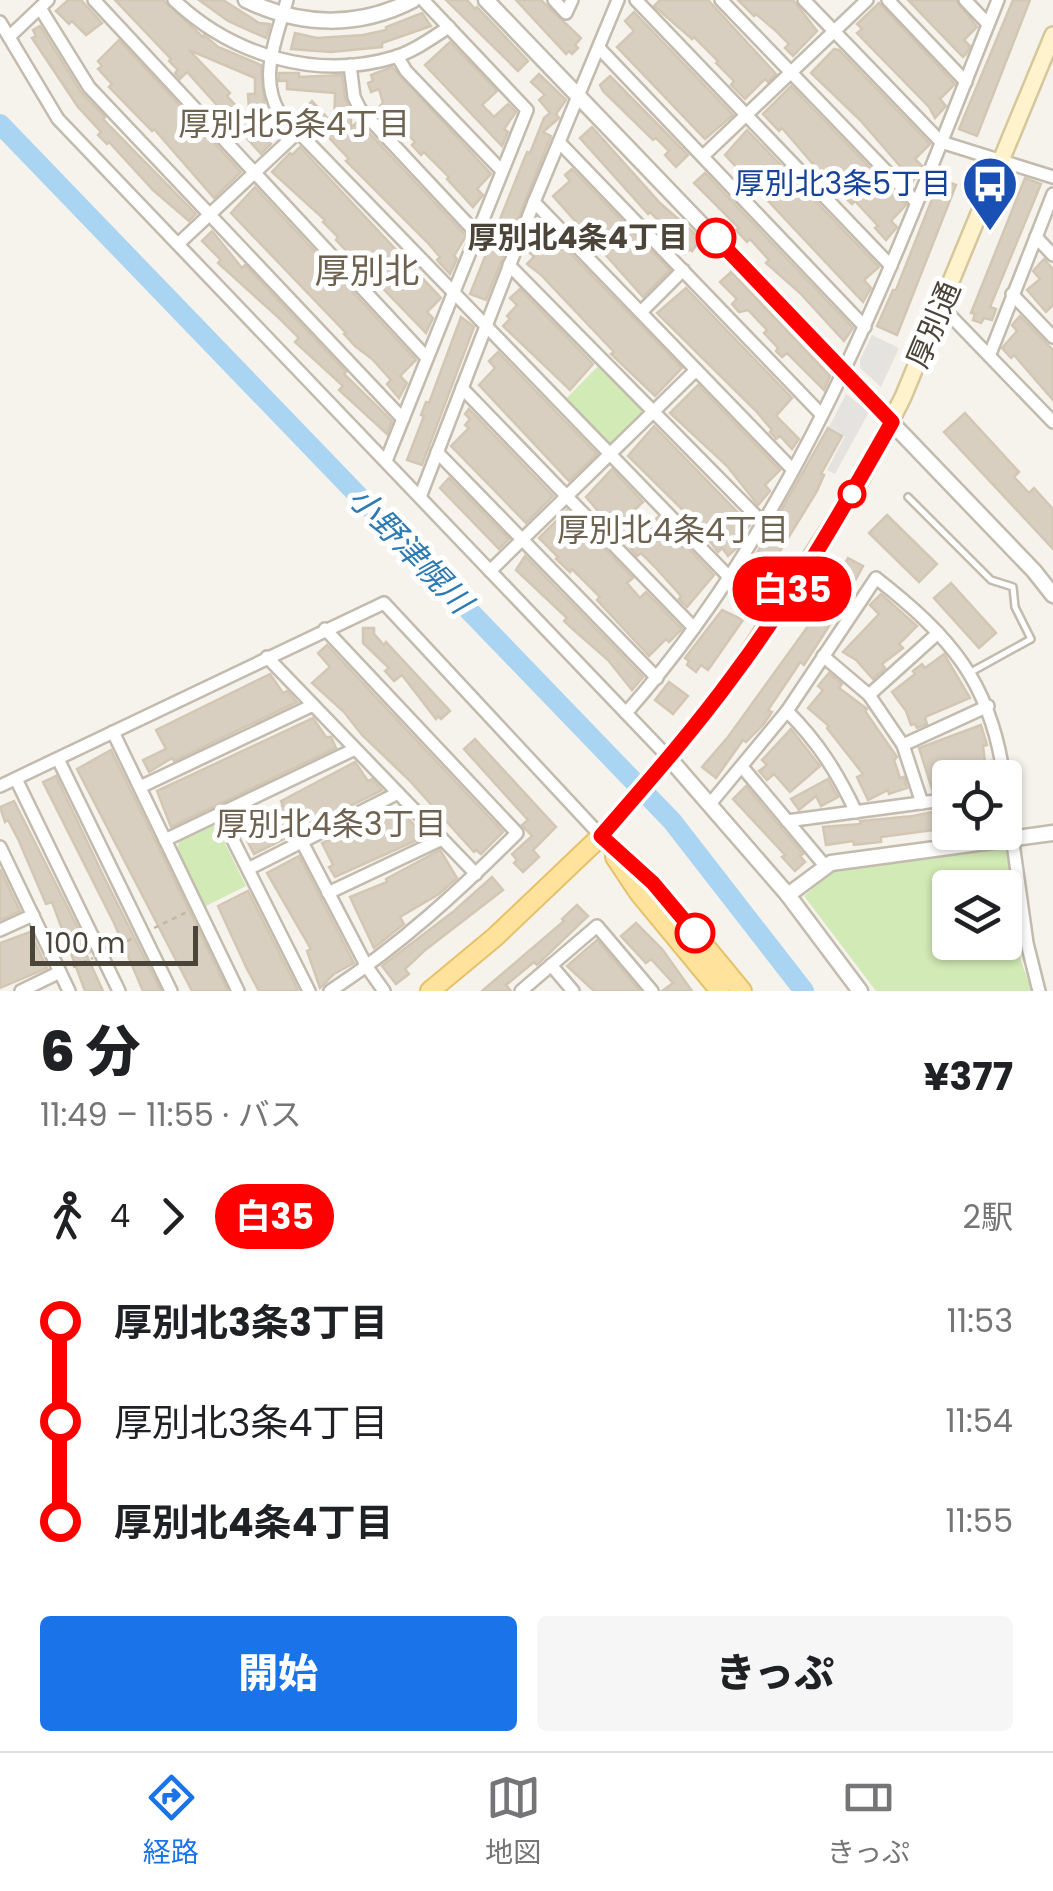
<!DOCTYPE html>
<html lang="ja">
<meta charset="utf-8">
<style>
:root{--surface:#fff;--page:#f6f6f6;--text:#202124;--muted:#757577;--line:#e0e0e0;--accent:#1a73e8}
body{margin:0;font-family:Poppins,"Noto Sans JP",sans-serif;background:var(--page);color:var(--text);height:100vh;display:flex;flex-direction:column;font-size:38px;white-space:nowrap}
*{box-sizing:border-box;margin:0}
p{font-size:32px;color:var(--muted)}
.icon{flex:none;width:55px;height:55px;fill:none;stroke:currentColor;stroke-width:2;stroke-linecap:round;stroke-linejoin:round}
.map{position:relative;height:991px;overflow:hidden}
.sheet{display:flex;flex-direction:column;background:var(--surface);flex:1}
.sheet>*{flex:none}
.badge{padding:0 20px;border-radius:32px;font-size:35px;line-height:65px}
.controls{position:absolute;left:932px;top:760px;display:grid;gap:20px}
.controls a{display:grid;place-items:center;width:90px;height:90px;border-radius:10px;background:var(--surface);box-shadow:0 2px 8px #0004;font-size:50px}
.scale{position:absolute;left:30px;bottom:25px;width:168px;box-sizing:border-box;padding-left:10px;border:5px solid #4b4439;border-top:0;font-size:28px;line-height:35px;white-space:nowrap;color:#4b4439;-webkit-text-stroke:8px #fff;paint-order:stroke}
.map>.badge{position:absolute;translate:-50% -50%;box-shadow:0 0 0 5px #fff}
.legs{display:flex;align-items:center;gap:15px;height:110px;padding:0 40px;font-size:32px}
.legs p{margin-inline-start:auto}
.overview{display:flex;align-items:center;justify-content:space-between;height:170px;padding:0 40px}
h1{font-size:55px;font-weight:800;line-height:75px}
.cta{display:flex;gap:20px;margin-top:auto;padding:20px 40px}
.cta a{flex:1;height:115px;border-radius:10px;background:var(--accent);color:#fff;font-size:40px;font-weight:800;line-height:115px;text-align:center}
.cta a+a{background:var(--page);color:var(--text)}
ul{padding:0 40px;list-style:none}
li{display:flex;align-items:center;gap:35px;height:100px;font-size:38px}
li i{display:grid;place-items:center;width:15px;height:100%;margin:0 12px;background:currentColor}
li i::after{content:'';width:25px;height:25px;margin:-12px;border:8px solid;border-radius:50%;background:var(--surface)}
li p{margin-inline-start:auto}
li:first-child i{background:linear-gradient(#0000 50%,currentColor 0)}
li:last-child i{background:linear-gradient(currentColor 50%,#0000 0)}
.menu{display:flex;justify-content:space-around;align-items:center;height:140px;border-top:2px solid var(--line);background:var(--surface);font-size:28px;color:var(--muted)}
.menu a{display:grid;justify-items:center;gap:5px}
.menu .current{color:var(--accent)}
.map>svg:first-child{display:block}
</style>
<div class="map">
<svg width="1053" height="991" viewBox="0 0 1053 991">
<rect width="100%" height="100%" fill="#f6f3ec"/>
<!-- green -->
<g fill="#d2eab5" fill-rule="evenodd">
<polygon points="603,361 653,412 609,454 561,404"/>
<polygon points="213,826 217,827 246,886 204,907 177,849 179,842"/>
<path d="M 1006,846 L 1021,961 L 1032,991 L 876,991 L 804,896 L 836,869 ZM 950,888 L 1005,888 L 1005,942 L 950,942 Z"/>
</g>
<!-- parking -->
<g fill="#e5e3e0">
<polygon points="872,335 899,348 881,387 860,368 860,360"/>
<polygon points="846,394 869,412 835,474 827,470 845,436 829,427"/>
</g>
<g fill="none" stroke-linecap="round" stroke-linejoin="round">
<!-- river -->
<polyline stroke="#a9d4f2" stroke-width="20" points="0,124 672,821 804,991"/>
</g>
<!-- building -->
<g fill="#d8cfc1" stroke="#d3c7b4" stroke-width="2.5">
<polygon points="68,0 81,0 102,23 86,35 72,21 69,24 56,11"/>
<polygon points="115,0 163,0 203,37 204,35 218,47 261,65 265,109 249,110 248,94 255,94 255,78 189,50 230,93 227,96 271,144 261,154 187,72 180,79 175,73 178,70 169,61 171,59"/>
<polygon points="199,0 223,0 259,23 270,24 266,38 228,21"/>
<polygon points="446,0 467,0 475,9 477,7 528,61 518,71"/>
<polygon points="516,0 541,0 581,38 575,45 578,48 572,54 569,51 566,54"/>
<polygon points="660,0 708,0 776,74 768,82 765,79 745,99 731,85 734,81 716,63 718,61 694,37 692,39 654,6"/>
<polygon points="738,0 793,0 817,31 793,56 785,48 789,44 776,31 756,14 754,16"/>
<polygon points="908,0 956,0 977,27 964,40 970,46 966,54 963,57"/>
<polygon points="1013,0 1030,0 977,136 959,129"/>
<polygon points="879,3 955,84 940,99 946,106 935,118 929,107 857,33 862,29 857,24"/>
<polygon points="634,12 733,115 705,139 617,47 634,31 625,21"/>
<polygon points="422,13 431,26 382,43 382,47 331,52 291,49 295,33 317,38 363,35 386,30 386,27"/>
<polygon points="40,26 81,92 105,117 103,119 196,214 189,221 153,190 109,142 107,144 98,135 101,132 78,107 32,38 36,36 33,30"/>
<polygon points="119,40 241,172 214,198 154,129 152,131 109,87 112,84 98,69 102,66 98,61"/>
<polygon points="450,42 497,91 482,105 494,117 508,104 516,112 504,129 508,132 502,146 425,65"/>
<polygon points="834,49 839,50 930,144 915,159 922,166 913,181 860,120 811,73"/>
<polygon points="392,67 491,174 477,189 483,195 473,207 447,179 449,177 424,152 421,155 412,145 415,142 380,106 383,103 379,89 371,92 368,83 373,81 371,75"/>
<polygon points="279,73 299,73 299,77 342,75 345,99 351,113 351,128 358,121 466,236 454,256 457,259 450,274 437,260 440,257 427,242 346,161 349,159 303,110 312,101 334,125 335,93 287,89 287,81 279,81"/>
<polygon points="539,74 566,100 556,114 559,118 543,132 551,136 486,300 470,294 527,152 530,153 544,118 550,113 539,100 545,95 531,82"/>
<polygon points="610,76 688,155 676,167 665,155 669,151 656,138 653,140 603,91 600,85"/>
<polygon points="791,86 906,205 891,221 897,227 886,240 875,228 878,226 855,201 852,204 832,186 782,128 779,131 763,114"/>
<polygon points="592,127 660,203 701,239 692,251 690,249 685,254 671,239 674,236 650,212 648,214 580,138"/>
<polygon points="747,130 879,267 864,280 871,288 863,302 725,155"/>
<polygon points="300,147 441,298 427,312 433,318 426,333 336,240 338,237 323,222 325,220 272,172 290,153 292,155"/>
<polygon points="572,169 670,270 643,297 553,196 570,181 565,175"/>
<polygon points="705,173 853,328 844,341 800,293 766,263 769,260 750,239 747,242 736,230 739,228 694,183"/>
<polygon points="1025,178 1041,184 990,307 996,309 992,320 984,318 981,323 973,320 975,314 971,313"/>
<polygon points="940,179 956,185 897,335 877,326 893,290 896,290"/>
<polygon points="255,187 416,360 400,376 407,383 399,398 387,384 391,380 372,359 355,346 344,334 346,333 231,213"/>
<polygon points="545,227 682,368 655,396 611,354 614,352 540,274 527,264 534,257 530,253 541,242 536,236"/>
<polygon points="212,231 242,268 245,265 346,372 344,374 392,421 387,434 339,390 343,386 295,342 299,338 279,318 218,263 221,260 202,241"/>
<polygon points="1044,259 1053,269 1053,305 1046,312 1027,290 1040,279 1033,271"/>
<polygon points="731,272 830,376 824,390 787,353 782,357 776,351 778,348 764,333 767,330 748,310 739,312 732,304 737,299 720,282"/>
<polygon points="686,288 792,398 776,416 799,439 792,449 780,436 776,439 774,436 770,432 772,430 756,411 657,313"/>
<polygon points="520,289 593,364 570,390 503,326 510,319 507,316 517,305 510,298"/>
<polygon points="1020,316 1053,350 1053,400 1014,355 1011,358 1002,348 1017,331 1012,325"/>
<polygon points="461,317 474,327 422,465 407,460 424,416 421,415 426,402 429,403"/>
<polygon points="498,352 597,454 569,481 479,385 495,368 489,361"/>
<polygon points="698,385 780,470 765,485 770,491 758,505 727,466 670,413"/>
<polygon points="469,409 553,496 526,523 451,446 469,428 465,425 470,419 465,414"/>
<polygon points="965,413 1019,472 1014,477 1029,493 1034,488 1053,509 1053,549 944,432"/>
<polygon points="654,426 750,525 734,543 738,547 728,556 722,548 718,552 695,522 628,456"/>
<polygon points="828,428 842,436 821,474 824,475 817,491 777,556 774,554 761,575 749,567"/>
<polygon points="612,469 643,502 627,517 642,532 658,517 671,531 668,534 683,547 685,545 714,575 687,607 679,599 681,596 655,567 641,553 637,556 586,497"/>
<polygon points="449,478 509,539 499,549 440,488"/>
<polygon points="567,510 633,578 627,583 640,598 646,592 682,629 669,642 666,639 649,656 597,600 600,597 572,569 570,572 556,559 558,557 539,538"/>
<polygon points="887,515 937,564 919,582 869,533"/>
<polygon points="525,556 643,677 632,690 608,660 576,632 564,621 567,618 516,570"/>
<polygon points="848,558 863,566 838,612 804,665 800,662 797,667 768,710 772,712 763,725 746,742 743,740 716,778 702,767 728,737 824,604"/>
<polygon points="951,583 996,633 979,648 934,598"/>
<polygon points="881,594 917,626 899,644 903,648 882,664 885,668 873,679 856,660 843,652 879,614 870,605"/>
<polygon points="722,610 743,620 708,670 701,665 696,672 687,665 689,661 685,658"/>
<polygon points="363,628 374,628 374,634 384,645 386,642 450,711 441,719 438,716 436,719 402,675 394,681 385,671 389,668 363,643"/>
<polygon points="327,645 503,832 481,854 476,850 474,852 409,780 362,735 344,712 312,683 330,667 318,653"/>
<polygon points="944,654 970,698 925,717 927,724 917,728 915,724 911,725 906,711 892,692 915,674 913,671 922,664 925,668"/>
<polygon points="829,673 842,684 839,688 867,709 865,711 897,757 894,760 900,778 904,777 907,788 889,794 888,790 868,800 857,777 863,774 827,728 829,726 808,708 823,690 818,686"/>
<polygon points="270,674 283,693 287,691 297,702 174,761 172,758 149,772 143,760 166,749 156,730"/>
<polygon points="669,682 688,696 673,714 655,700"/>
<polygon points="313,718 326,737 331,737 336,748 171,827 157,791"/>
<polygon points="981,725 987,745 983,746 985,762 991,761 994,775 946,778 949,789 933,792 919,748"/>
<polygon points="791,729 820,766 790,792 774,774 767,780 759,771 767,765 762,760"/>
<polygon points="475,739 556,827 533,850 539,857 523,872 514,863 517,860 512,854 532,836 522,825 528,820 464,749"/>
<polygon points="111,750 157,844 228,991 192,991 77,769"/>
<polygon points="355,762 368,781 372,779 382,790 254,854 237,821 252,813 255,818 283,806 281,801"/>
<polygon points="56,776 101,871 161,991 143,991 114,923 43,782"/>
<polygon points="828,779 838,797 821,806 816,796 799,810 791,799"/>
<polygon points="746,786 803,854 800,856 805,862 795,871 782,857 785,855 733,799"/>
<polygon points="14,801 90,952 86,954 103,991 85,991 52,902 46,904 19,841 8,820 5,822 0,807"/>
<polygon points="399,807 424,837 335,877 329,867 333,865 322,843"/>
<polygon points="947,809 949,828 881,837 881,842 854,845 853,841 826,845 823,827 861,824 860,821 913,816"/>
<polygon points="440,850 457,878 439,894 400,917 404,924 374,948 350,897 387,882 386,879"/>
<polygon points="299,856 354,963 334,974 320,988 307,951 311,949 267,873"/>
<polygon points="0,869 20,911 0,920"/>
<polygon points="492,877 503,890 424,951 405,969 409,974 396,984 382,966 454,911"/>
<polygon points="248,891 296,986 298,991 259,991 247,969 218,906"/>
<polygon points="577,905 588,916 537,965 534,962 506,985 511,991 482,991 564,921 562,919"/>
<polygon points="636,923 662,949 692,991 662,991 673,983 651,959 646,963 621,936"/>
<polygon points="30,932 47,968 0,988 0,943"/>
<polygon points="597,940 640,991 594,991 567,966"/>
</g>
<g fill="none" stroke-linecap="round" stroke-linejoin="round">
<!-- service casing -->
<g stroke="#c2bbae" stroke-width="10">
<polyline id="service" points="908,497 991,580 1013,587 1015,607 1031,639 971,672"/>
</g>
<!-- minor casing -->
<g stroke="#c2bbae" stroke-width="16">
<g id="minor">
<polyline points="94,0 427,358"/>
<path d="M 174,0 C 232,55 316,81 395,57 C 414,51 432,38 449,27"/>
<path d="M 287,0 C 277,37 258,77 279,112 L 730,578 L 778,611"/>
<polyline points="554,0 566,13 572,0"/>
<polyline points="636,0 891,266"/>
<polyline points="721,0 916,202"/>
<polyline points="804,0 941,142 1053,177"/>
<polyline points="888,0 966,82"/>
<polyline points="965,0 988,24"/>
<polyline points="40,8 89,87 403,419"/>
<polyline points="0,22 58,119 669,758"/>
<polyline points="9,37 48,0"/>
<polyline points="599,48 865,327"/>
<polyline points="397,56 406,71 502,171"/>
<polyline points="350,65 354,97 360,109 477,234"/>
<polyline points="559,142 821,414"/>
<polyline points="703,156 867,0"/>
<polyline points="534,202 793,470"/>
<polyline points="1036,237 1053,255"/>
<polyline points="178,244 297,133"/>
<polyline points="509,265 764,524"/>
<polyline points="1012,294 1053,337"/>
<polyline points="942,307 1053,422"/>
<polyline points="641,312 683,270"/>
<polyline points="990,354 1053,194"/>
<polyline points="462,388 694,628"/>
<polyline points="437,452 657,678"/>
<polyline points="386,461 527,110 423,0"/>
<polyline points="420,497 534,202 618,0"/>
<polyline points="490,571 696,370"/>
<path d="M 325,629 L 517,833 C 460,890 398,947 330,991"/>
<polyline points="823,656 869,695 903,745 922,803"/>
<polyline points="267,657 476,874"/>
<polyline points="869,695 938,633"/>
<path d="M 787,711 C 818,742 837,772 856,812"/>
<path d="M 626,713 C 807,509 898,249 998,0"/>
<polyline points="113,732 238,991"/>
<polyline points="903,745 988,706"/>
<polyline points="58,759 171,991"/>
<polyline points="743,768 826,867"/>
<polyline points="16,779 119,991"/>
<polyline points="0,786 384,603 601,836"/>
<polyline points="1005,786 1027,943 1039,991"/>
<polyline points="140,787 313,705"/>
<path d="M 710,804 L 787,711 L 876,578 C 950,636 991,682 1004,778"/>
<polyline points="220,814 309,991"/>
<polyline points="787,821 950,799"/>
<polyline points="165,840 355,749"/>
<polyline points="302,842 367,967 384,991"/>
<polyline points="0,847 69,991"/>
<polyline points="248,869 398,793"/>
<polyline points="328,893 442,839"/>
<polyline points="0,930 33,915"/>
<polyline points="551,965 573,991"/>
<polyline points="21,991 60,972"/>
<polyline points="521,991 597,926 652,991"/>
</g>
</g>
<!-- tertiary casing -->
<g stroke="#c2bbae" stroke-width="19">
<g id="tertiary">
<path d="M 246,0 C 301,27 359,28 413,0"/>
<polyline points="486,0 1034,571 1053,595"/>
<polyline points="669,758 788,895 860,991"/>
<polyline points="788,895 831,863 1053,833"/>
</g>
</g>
<!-- secondary casing -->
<g stroke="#d6c79b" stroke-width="20">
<polyline id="secondary" points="601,836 669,758 734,675 862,478 903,397 1053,35"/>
</g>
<!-- primary casing -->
<g stroke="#e6c16a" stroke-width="22">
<g id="primary">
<polyline points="601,836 653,883 742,991"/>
<polyline points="615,857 639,893 720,991"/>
<polyline points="430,991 495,937 601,836"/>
</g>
</g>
<!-- path -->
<g stroke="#c4b79f" stroke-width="2.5" stroke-dasharray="5 5" stroke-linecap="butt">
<polyline points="154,928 187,912"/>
<polyline points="109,950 133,938"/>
<polyline points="73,967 93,958"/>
</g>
<!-- service -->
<use href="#service" stroke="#fff" stroke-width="5"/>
<!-- minor -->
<use href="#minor" stroke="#fff" stroke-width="11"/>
<!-- tertiary -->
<use href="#tertiary" stroke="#fff" stroke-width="14"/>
<!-- secondary -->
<use href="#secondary" stroke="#fff3cd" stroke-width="15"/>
<!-- primary -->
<use href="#primary" stroke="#ffe39c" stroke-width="18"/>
</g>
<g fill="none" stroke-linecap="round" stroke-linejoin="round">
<!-- line-1 casing -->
<g stroke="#fff" stroke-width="22">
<path id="line-1" d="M 695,933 L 653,883 L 601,836 C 646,784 692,732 733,676 C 793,596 843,509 892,422 L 716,238"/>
</g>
<!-- line-1 -->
<use href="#line-1" stroke="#f00" stroke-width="15"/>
</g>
<!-- icons -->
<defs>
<g id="bus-pin" transform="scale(2.875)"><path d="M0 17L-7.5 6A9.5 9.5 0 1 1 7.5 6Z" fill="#1a4fb4" stroke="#fff"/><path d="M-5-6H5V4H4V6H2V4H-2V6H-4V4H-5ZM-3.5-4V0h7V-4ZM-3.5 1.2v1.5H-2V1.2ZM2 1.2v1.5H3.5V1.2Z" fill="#fff"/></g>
</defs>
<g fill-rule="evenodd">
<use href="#bus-pin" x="990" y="184"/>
</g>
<!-- markers -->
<g fill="#fff" stroke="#f00" stroke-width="5">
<circle cx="716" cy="238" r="18"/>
<circle cx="852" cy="494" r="12"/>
<circle cx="695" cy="933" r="18"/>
</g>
<g text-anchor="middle" stroke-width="10" stroke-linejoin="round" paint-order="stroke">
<!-- transit labels -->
<g font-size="30" fill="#164399" stroke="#fff" text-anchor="end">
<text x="951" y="194">厚別北3条5丁目</text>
</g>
<!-- stop labels -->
<g font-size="30" font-weight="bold" fill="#4b4439" stroke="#fff" text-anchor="end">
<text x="688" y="248">厚別北4条4丁目</text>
</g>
<!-- street labels -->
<g font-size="30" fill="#4b4439" stroke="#fff">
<text transform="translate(934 325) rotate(-67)" y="10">厚別通</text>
</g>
<!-- neighbourhood labels -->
<g font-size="32" fill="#6e6250" stroke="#fff">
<text x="294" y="135">厚別北5条4丁目</text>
<text x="673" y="541">厚別北4条4丁目</text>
<text x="331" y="835">厚別北4条3丁目</text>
</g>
<!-- water labels -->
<g font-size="32" font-style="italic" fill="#2e7ab2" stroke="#fff">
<text transform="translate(410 550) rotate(46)" y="11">小野津幌川</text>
</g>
<!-- quarter labels -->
<g font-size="35" fill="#6e6250" stroke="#fff">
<text x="367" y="283">厚別北</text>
</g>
</g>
</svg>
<div class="controls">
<a><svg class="icon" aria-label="locate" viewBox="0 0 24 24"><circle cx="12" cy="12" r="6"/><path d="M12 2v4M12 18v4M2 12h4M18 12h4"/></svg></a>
<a><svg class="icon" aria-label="layers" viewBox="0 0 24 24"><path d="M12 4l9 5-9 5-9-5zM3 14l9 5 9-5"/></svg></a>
</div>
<div class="scale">100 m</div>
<b class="badge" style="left:792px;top:589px;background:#f00;color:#fff">白35</b>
</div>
<section class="sheet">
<div class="overview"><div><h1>6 分</h1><p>11:49 – 11:55 · バス</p></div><b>¥377</b></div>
<div class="legs"><svg class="icon" aria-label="walk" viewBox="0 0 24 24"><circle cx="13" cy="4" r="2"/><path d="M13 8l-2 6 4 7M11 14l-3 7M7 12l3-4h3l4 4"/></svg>4<svg class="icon" aria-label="forward" viewBox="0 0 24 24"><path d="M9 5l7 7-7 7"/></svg><b class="badge" style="background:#f00;color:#fff">白35</b><p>2駅</p></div>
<ul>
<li><i style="color:#f00"></i><b>厚別北3条3丁目</b><p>11:53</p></li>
<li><i style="color:#f00"></i><span>厚別北3条4丁目</span><p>11:54</p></li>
<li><i style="color:#f00"></i><b>厚別北4条4丁目</b><p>11:55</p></li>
</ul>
<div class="cta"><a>開始</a><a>きっぷ</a></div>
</section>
<nav class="menu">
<a class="current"><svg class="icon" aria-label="directions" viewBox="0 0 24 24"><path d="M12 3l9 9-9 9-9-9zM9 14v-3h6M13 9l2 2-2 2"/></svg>経路</a>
<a><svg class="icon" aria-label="map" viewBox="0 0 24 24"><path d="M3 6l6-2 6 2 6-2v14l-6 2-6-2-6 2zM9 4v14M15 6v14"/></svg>地図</a>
<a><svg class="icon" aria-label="tickets" viewBox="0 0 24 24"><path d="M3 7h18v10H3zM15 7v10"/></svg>きっぷ</a>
</nav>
